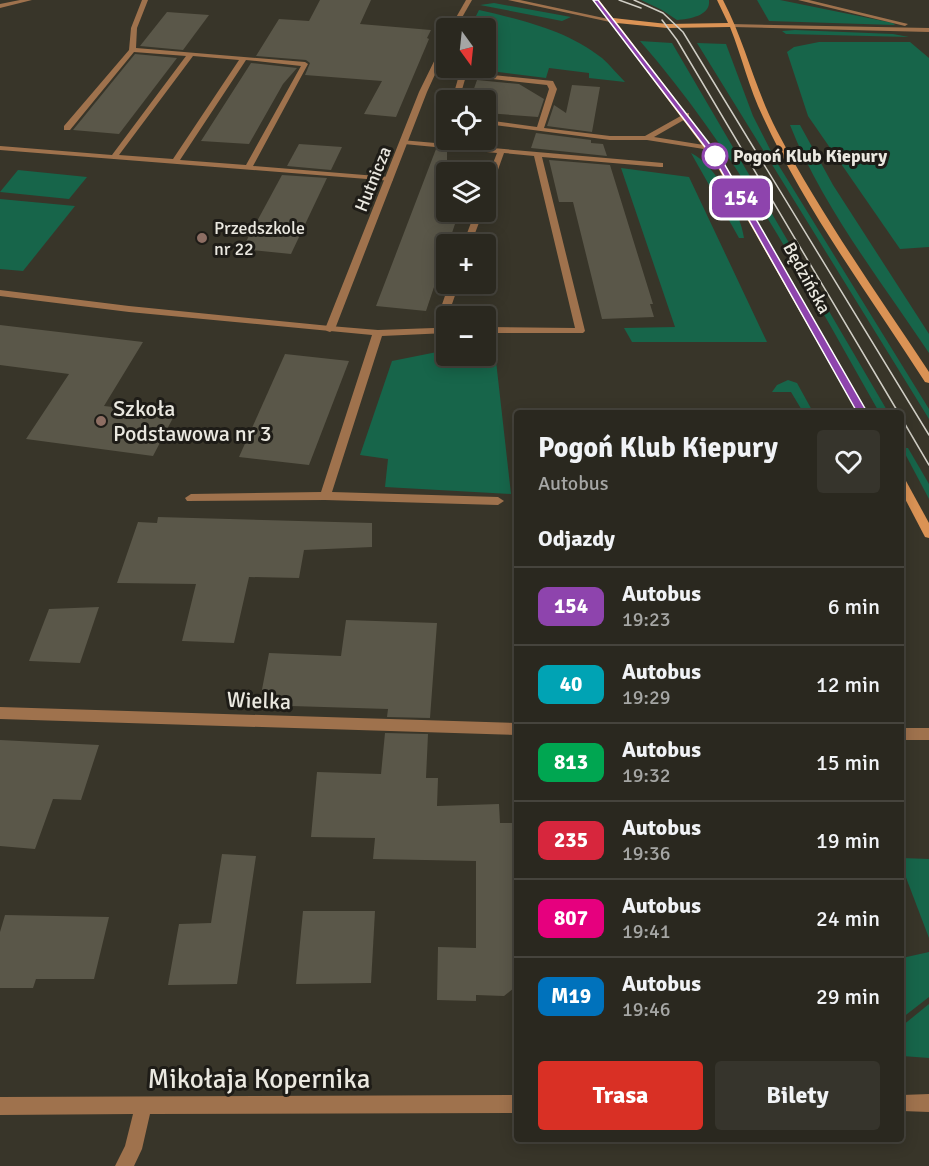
<!DOCTYPE html>
<html lang="pl">
<meta charset="utf-8">
<style>
:root{--surface:#2a281f;--page:#36342c;--text:#f1f3f6;--muted:#a5a6a4;--line:#46443d;--accent:#d93025}
body{margin:0;font-family:Signika,sans-serif;background:var(--page);color:var(--text);height:100vh;display:flex;flex-direction:column;font-size:22px;white-space:nowrap}
*{box-sizing:border-box;margin:0}
p{font-size:20px;color:var(--muted)}
.icon{flex:none;width:33px;height:33px;fill:none;stroke:currentColor;stroke-width:2;stroke-linecap:round;stroke-linejoin:round}
.map{position:relative;flex:1;overflow:hidden}
.side{position:absolute;left:514px;top:410px;width:390px;height:732px;display:flex;flex-direction:column;background:var(--surface);border-radius:6px;box-shadow:0 3px 15px #0003,0 0 0 2px var(--line)}
.side>*{flex:none}
.badge{padding:0 12px;border-radius:9px;font-size:21px;line-height:39px}
.needle{width:39px;rotate:165deg}
.controls{position:absolute;left:436px;top:18px;display:grid;gap:12px}
.controls a{display:grid;place-items:center;width:60px;height:60px;border-radius:6px;background:var(--surface);box-shadow:0 3px 15px #0003,0 0 0 2px var(--line);font-size:30px}
.map>.badge{position:absolute;translate:-50% -50%;box-shadow:0 0 0 3px #fff}
h2{padding:0 24px;font-size:22px;line-height:54px}
.round{display:grid;place-items:center;flex:none;width:63px;height:63px;border-radius:6px;background:var(--page)}
.summary{display:flex;align-items:center;justify-content:space-between;height:102px;padding:0 24px}
h1{font-size:28px;font-weight:700;line-height:45px}
.cta{display:flex;gap:12px;margin-top:auto;padding:12px 24px}
.cta a{flex:1;height:69px;border-radius:6px;background:var(--accent);color:#fff;font-size:24px;font-weight:700;line-height:69px;text-align:center}
.cta a+a{background:var(--page);color:var(--text)}
ul{padding:0;list-style:none}
li{display:flex;align-items:center;gap:18px;height:78px;padding:0 24px;border-top:2px solid var(--line)}
li div{flex:1}
li b{display:block;font-size:22px}
li em{font-style:normal}
li .badge{min-width:66px;font-weight:700;text-align:center}
.map>svg:first-child{display:block}
</style>
<div class="map">
<svg width="929" height="1166" viewBox="0 0 929 1166">
<rect width="100%" height="100%" fill="#383529"/>
<!-- green -->
<g fill="#17654a">
<path d="M 641,0 L 709,0 C 711,16 689,19 677,20 L 662,10 Z"/>
<polygon points="757,0 780,0 893,23 895,25 769,21"/>
<polygon points="494,3 571,17 562,21 480,5"/>
<path d="M 479,10 C 522,20 567,30 602,58 C 610,65 617,74 625,82 L 589,78 L 589,73 L 549,68 L 546,78 L 467,68 L 486,68 L 486,28 L 470,28 Z"/>
<polygon points="795,30 893,34 909,37 786,34 782,31"/>
<path d="M 640,41 L 672,43 L 888,412 L 879,412 C 805,282 739,155 640,41 Z"/>
<polygon points="819,42 910,42 929,58 929,247 900,249 808,116 787,52 794,47"/>
<polygon points="697,43 726,44 753,116 776,161 929,409 929,419"/>
<path d="M 790,125 L 800,125 L 833,185 L 929,334 L 929,353 C 881,281 822,206 790,125 Z"/>
<path d="M 691,153 C 715,164 740,212 744,238 L 739,238 Z"/>
<polygon points="621,168 689,177 767,342 632,342 624,328 675,327"/>
<polygon points="18,170 87,177 69,199 0,192"/>
<polygon points="0,199 75,206 23,271 0,269"/>
<polygon points="447,350 447,356 486,356 486,351 495,352 511,494 385,487 388,459 360,455 392,361"/>
<polygon points="788,380 797,383 813,412 803,412 791,392 772,392 777,385"/>
<polygon points="902,448 908,448 929,484 929,499"/>
<polygon points="902,858 929,859 929,938 902,867"/>
<polygon points="929,952 929,997 902,1018 902,958"/>
<polygon points="929,1004 929,1058 902,1056 902,1026"/>
</g>
<!-- building -->
<g fill="#5a5749">
<polygon points="320,0 371,0 360,24 431,30 427,38 429,39 396,117 364,114 382,81 305,75 310,63 306,60 256,56 279,19 309,21"/>
<polygon points="167,12 209,15 183,50 140,46"/>
<polygon points="135,54 177,58 119,134 73,130"/>
<polygon points="251,63 297,68 283,84 249,144 201,141"/>
<polygon points="477,80 519,84 544,99 538,117 486,113 486,100 470,100"/>
<polygon points="572,85 600,87 592,132 547,126 554,105 566,113"/>
<polygon points="536,133 591,140 591,143 603,144 607,156 531,148"/>
<polygon points="299,144 342,147 331,170 287,166"/>
<polygon points="436,149 447,150 447,212 459,212 426,311 376,306"/>
<polygon points="549,160 610,165 653,304 650,304 654,317 602,319 573,202 559,202"/>
<polygon points="282,175 327,178 291,254 242,249"/>
<polygon points="0,325 143,342 104,406 175,414 153,456 26,439 69,374 0,365"/>
<polygon points="285,354 349,361 309,465 239,457"/>
<polygon points="158,517 372,523 372,547 304,550 299,578 249,577 234,643 182,641 196,584 117,583 138,522 157,523"/>
<polygon points="99,607 80,663 29,661 49,609"/>
<polygon points="346,620 437,623 430,718 387,717 388,709 259,705 269,653 341,656"/>
<polygon points="385,733 428,734 426,778 438,778 437,806 499,804 500,823 518,823 518,985 504,996 476,995 476,1001 437,1000 438,947 476,948 476,861 373,859 375,838 311,837 317,772 381,774"/>
<polygon points="0,740 99,745 81,800 53,799 35,849 0,846"/>
<polygon points="222,854 256,856 237,984 168,985 179,924 211,923"/>
<polygon points="303,911 375,911 371,983 296,984"/>
<polygon points="5,915 109,917 94,979 36,979 33,988 0,988 0,932"/>
</g>
<g fill="none" stroke-linecap="round" stroke-linejoin="round">
<!-- lane -->
<g fill="#9f724d" fill-rule="evenodd">
<path d="M 142,0 L 148,0 L 137,28 L 136,48 L 305,62 L 308,64 L 253,166 L 389,177 L 393,179 L 392,181 L 0,150 L 0,146 L 112,155 L 186,56 L 134,52 L 70,130 L 64,130 L 64,126 L 129,50 L 131,28 ZM 193,56 L 239,60 L 173,159 L 119,155 ZM 246,60 L 301,66 L 246,165 L 180,160 Z"/>
<polygon points="434,66 463,72 553,81 557,89 544,128 610,136 645,136 686,113 689,113 689,117 654,137 710,146 714,148 710,150 647,140 610,140 486,124 486,120 537,127 549,89 547,85 466,76 459,100 452,100 459,75 432,69 431,68"/>
<polygon points="401,140 663,163 663,167 660,167 542,157 585,331 583,333 486,333 486,327 575,328 534,156 504,153 490,192 486,194 486,181 497,153 404,144 400,142"/>
<polygon points="475,212 483,212 471,244 463,244"/>
<polygon points="449,284 459,284 444,327 447,327 447,333 382,336 332,492 498,497 504,501 498,505 325,500 187,501 185,498 191,494 321,492 372,335 129,312 0,296 0,290 129,306 330,326 378,330 434,328"/>
</g>
<!-- street -->
<g fill="#9f724d" fill-rule="evenodd">
<polygon points="20,0 32,0 0,8 0,4"/>
<polygon points="466,0 472,0 456,28 450,28"/>
<polygon points="508,0 520,0 613,20 610,22"/>
<polygon points="798,0 809,0 908,24 905,26"/>
<polygon points="730,24 929,28 929,32 732,27 729,25"/>
<polygon points="447,39 447,48 427,92 335,329 330,332 327,331 325,329 419,92 444,41"/>
<polygon points="0,707 518,723 518,735 0,719"/>
<rect x="902" y="728" width="27" height="12"/>
<polygon points="929,1094 929,1112 902,1111 902,1095"/>
<polygon points="518,1095 518,1113 150,1114 142,1149 134,1166 115,1166 125,1146 133,1114 0,1115 0,1097"/>
</g>
<!-- secondary -->
<g fill="#db9355" fill-rule="evenodd">
<path d="M 593,0 L 599,0 L 613,18 L 667,24 L 728,23 L 717,0 L 723,0 C 745,42 755,89 777,131 C 821,215 877,293 929,372 L 929,383 L 925,382 C 870,296 806,211 763,117 C 749,88 742,57 730,27 L 667,28 L 617,23 L 722,160 L 867,412 L 857,412 L 714,161 Z"/>
<polygon points="902,480 906,481 929,523 929,538 925,537 902,493"/>
</g>
<!-- tram -->
<g stroke="#d0cec5" stroke-width="1.5">
<polyline points="619,0 641,8"/>
<polyline points="634,0 663,13 683,32 929,435"/>
<polyline points="662,20 677,40 898,412"/>
<polyline points="902,419 929,465"/>
</g>
</g>
<!-- line -->
<polygon fill="#8e44ad" stroke="#fff" stroke-width="1.5" points="593,0 598,0 722,160 867,412 865,415 862,416 857,412 715,160"/>
<!-- markers -->
<circle fill="#fff" stroke="#8e44ad" stroke-width="3" cx="715" cy="156" r="12"/>
<g fill="#8d6e63" stroke="#1e1c17" stroke-width="2">
<circle cx="202" cy="238" r="6"/>
<circle cx="101" cy="421" r="6"/>
</g>
<g text-anchor="middle" stroke-width="6" stroke-linejoin="round" paint-order="stroke">
<!-- far-stop labels -->
<g font-size="18" font-weight="bold" fill="#eae8e0" stroke="#1e1c17" text-anchor="start">
<text x="733" y="162">Pogoń Klub Kiepury</text>
</g>
<!-- far-street labels -->
<g font-size="18" fill="#eae8e0" stroke="#1e1c17">
<text transform="translate(373 179) rotate(-68)" y="6">Hutnicza</text>
<text transform="translate(807 278) rotate(61)" y="6">Będzińska</text>
</g>
<!-- far-poi labels -->
<g font-size="18" fill="#eae8e0" stroke="#1e1c17" text-anchor="start">
<text x="214" y="234">Przedszkole<tspan x="214" dy="21">nr 22</tspan></text>
</g>
<!-- poi labels -->
<g font-size="22" fill="#eae8e0" stroke="#1e1c17" text-anchor="start">
<text x="113" y="416">Szkoła<tspan x="113" dy="25">Podstawowa nr 3</tspan></text>
</g>
<!-- street labels -->
<g font-size="22" fill="#eae8e0" stroke="#1e1c17">
<text transform="translate(259 700) rotate(2)" y="8">Wielka</text>
</g>
<!-- near-street labels -->
<g font-size="27" fill="#eae8e0" stroke="#1e1c17">
<text x="259" y="1088">Mikołaja Kopernika</text>
</g>
</g>
</svg>
<div class="controls">
<a><svg class="needle" viewBox="-14 -14 28 28"><path d="M0-13l5 13h-10z" fill="#e53935"/><path d="M0 13l5-13h-10z" fill="#a5a6a4"/></svg></a>
<a><svg class="icon" aria-label="locate" viewBox="0 0 24 24"><circle cx="12" cy="12" r="6"/><path d="M12 2v4M12 18v4M2 12h4M18 12h4"/></svg></a>
<a><svg class="icon" aria-label="layers" viewBox="0 0 24 24"><path d="M12 4l9 5-9 5-9-5zM3 14l9 5 9-5"/></svg></a>
<a>+</a>
<a>−</a>
</div>
<b class="badge" style="left:741px;top:198px;background:#8e44ad;color:#fff">154</b>
<section class="side">
<div class="summary"><div><h1>Pogoń Klub Kiepury</h1><p>Autobus</p></div><a class="round"><svg class="icon" aria-label="heart" viewBox="0 0 24 24"><path d="M12 20l-8-8c-3-5 5-10 8-4 3-6 11-1 8 4z"/></svg></a></div>
<h2>Odjazdy</h2>
<ul>
<li><span class="badge" style="background:#8e44ad;color:#fff">154</span><div><b>Autobus</b><p>19:23</p></div><em>6 min</em></li>
<li><span class="badge" style="background:#00a3b4;color:#fff">40</span><div><b>Autobus</b><p>19:29</p></div><em>12 min</em></li>
<li><span class="badge" style="background:#00a651;color:#fff">813</span><div><b>Autobus</b><p>19:32</p></div><em>15 min</em></li>
<li><span class="badge" style="background:#d7263d;color:#fff">235</span><div><b>Autobus</b><p>19:36</p></div><em>19 min</em></li>
<li><span class="badge" style="background:#e6007e;color:#fff">807</span><div><b>Autobus</b><p>19:41</p></div><em>24 min</em></li>
<li><span class="badge" style="background:#0072bc;color:#fff">M19</span><div><b>Autobus</b><p>19:46</p></div><em>29 min</em></li>
</ul>
<div class="cta"><a>Trasa</a><a>Bilety</a></div>
</section>
</div>
